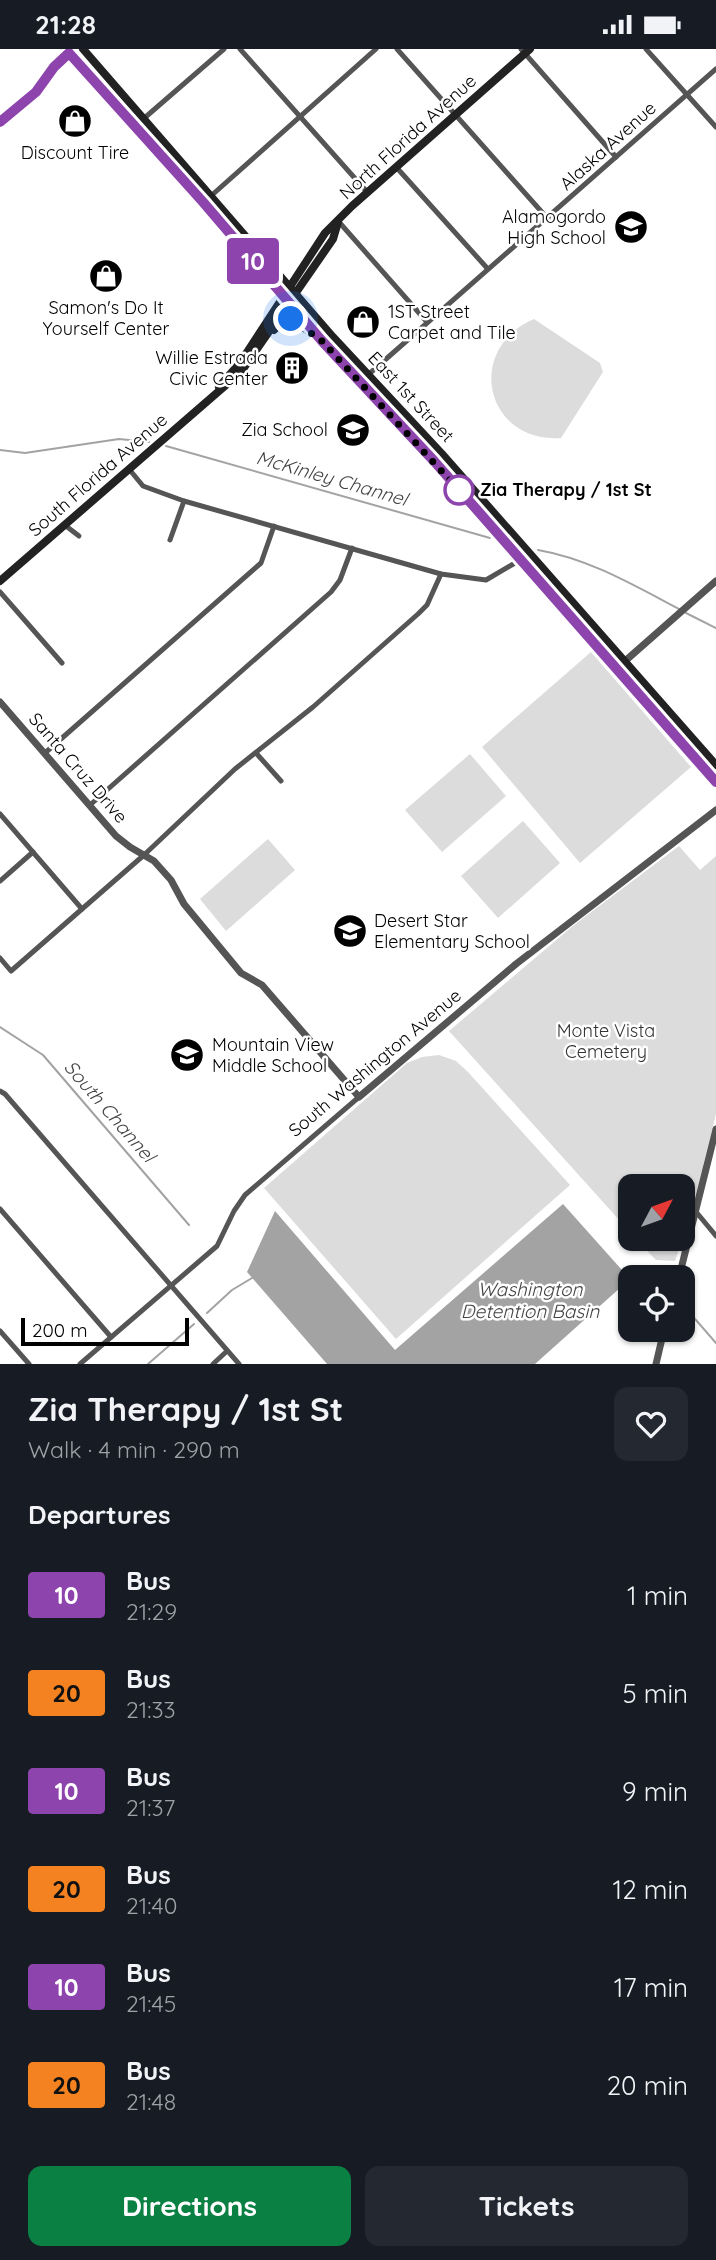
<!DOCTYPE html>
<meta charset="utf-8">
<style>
:root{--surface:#171b24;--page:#242831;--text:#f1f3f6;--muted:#9ea1a6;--accent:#0b8043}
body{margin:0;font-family:Quicksand,sans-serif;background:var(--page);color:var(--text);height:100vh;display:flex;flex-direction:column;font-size:26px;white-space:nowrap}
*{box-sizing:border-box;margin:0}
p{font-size:23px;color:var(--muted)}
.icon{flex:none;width:38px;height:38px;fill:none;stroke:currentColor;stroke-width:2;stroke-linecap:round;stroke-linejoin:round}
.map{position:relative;height:1315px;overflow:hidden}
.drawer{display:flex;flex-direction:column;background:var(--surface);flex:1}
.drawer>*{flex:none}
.badge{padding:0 14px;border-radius:5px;font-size:24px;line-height:46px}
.needle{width:46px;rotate:49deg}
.buttons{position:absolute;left:618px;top:1125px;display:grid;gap:14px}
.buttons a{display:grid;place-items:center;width:77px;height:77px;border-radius:14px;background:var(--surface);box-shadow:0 2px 5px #0004;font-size:35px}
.scale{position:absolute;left:21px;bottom:18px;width:168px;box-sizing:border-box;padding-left:7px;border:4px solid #000;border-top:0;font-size:19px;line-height:24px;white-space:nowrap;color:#000;-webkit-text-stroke:5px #fff;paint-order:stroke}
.you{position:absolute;width:35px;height:35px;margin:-18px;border:5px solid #fff;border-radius:50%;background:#1a73e8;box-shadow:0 0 0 10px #1a73e833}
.map>.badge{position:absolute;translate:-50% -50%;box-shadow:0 0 0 4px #fff}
h2{padding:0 28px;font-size:26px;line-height:63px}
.round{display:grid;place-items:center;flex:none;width:74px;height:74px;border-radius:14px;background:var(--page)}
.overview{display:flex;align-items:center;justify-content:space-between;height:119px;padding:0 28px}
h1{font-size:33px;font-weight:700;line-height:52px}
.primary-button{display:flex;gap:14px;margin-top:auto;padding:14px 28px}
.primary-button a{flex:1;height:80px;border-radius:14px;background:var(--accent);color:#fff;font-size:28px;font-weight:700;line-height:80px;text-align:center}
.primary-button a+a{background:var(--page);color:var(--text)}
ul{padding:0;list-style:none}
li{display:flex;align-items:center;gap:21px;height:98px;padding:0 28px}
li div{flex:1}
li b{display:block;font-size:26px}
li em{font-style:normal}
li .badge{min-width:77px;font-weight:700;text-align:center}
.status{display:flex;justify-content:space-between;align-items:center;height:49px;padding:0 35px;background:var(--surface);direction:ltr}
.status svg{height:19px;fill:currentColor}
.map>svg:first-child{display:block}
</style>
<div class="status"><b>21:28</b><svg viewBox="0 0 49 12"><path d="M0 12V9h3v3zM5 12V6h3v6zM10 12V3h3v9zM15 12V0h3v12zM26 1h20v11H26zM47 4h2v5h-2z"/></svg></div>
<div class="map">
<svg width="716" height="1315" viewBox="0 0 716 1315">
<rect width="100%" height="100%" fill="#fff"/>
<!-- green -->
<g fill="#dcdcdc">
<path d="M 534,270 L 600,314 L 603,323 L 561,389 C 485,394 464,300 534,270 Z"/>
<polygon points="591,603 691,718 580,814 482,698"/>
<polygon points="470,705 506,747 442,803 405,761"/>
<polygon points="523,772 560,814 498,869 461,827"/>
<polygon points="268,790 295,821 226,882 200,850"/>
<polygon points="679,797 700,821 716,807 716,1065 690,1169 675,1212 656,1211 636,1190 682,1190 682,1138 630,1138 630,1183 449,982 574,876"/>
<polygon points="439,1006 456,1012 468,1023 570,1136 396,1290 264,1139 407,1014 422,1008"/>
</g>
<!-- water -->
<polygon fill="#a3a3a3" points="563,1155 630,1230 535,1315 327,1315 247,1223 275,1162 395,1301"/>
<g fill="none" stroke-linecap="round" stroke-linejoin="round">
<!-- stream -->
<g stroke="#a3a3a3" stroke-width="2">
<polyline points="166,397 490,489"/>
<polyline points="0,401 25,404 119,390 149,393"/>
<path d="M 538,501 C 590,510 635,537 681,561"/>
<polyline points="686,564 716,579"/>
<polyline points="0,978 43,1006 189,1176"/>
<polyline points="682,1255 716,1294"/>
<polyline points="207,1264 232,1241 252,1229"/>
<polyline points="148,1315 194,1275"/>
</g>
<!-- minor -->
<g stroke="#555" stroke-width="5">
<polyline points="240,0 368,144"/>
<polyline points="397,0 548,170"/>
<polyline points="521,0 616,108"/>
<polyline points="646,0 716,78"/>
<polyline points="134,78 224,0"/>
<polyline points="397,119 487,219"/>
<polyline points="203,154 376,0"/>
<polyline points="339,173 427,273"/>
<polyline points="361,332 716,20"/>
<polyline points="129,420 143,437 184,452 441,525 486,531 520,511 529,503"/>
<polyline points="66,477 79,487"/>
<polyline points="170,491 184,452"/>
<polyline points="0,543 62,614"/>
<polyline points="45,704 261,514 274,477"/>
<polyline points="256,704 281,732"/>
<polyline points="90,756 331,543 340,531 352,499"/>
<polyline points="0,765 82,860 144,806 235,720 313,658 418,565 427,556 441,525"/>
<polyline points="0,832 33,803"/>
<polyline points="0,909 11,922 82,860"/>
<polyline points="0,1042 5,1045 239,1315"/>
<polyline points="0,1160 111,1288"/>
<polyline points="697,1164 716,1187"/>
<polyline points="0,1282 29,1315"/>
<polyline points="80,1315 217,1197 234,1162 245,1146 359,1048"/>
<polyline points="213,1315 227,1302"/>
</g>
<!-- tertiary -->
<g stroke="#555" stroke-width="7">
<polyline points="616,620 716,532"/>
<polyline points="0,653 116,787 130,798 154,812 171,831 184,855 241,924 262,936 359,1048 516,915 716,761"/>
<polyline points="679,1228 716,1080"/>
<polyline points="656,1315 664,1281"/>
</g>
<!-- secondary -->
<g stroke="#222" stroke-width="8">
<polyline points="65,0 203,154 322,292 434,412 716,733"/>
<polyline points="83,0 333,288 442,405 716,716"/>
<polyline points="274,281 283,272 291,270 310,283"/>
<polyline points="219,338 240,314 325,184 352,157 530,0"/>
<polyline points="0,532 241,323 333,190 338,173"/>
</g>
</g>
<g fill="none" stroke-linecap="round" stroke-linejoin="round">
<!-- line casing -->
<g stroke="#fff" stroke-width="16">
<polyline id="line" points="0,73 36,43 54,18 69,4 203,153 322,292 434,412 716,733"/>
</g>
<!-- line -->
<use href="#line" stroke="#8e44ad" stroke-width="10"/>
<!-- walk -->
<polyline stroke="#000" stroke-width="7" stroke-dasharray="0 12.6" points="291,270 322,292 459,441"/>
</g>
<!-- icons -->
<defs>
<g id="shop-disc" transform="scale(1.75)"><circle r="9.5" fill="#000" stroke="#fff"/><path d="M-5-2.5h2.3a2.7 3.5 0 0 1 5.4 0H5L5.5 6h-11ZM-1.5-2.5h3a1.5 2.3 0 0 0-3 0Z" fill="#fff"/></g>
<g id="school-disc" transform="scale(1.75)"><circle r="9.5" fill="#000" stroke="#fff"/><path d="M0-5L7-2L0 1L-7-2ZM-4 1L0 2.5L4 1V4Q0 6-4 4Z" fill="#fff"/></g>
<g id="building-disc" transform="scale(1.75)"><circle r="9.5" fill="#000" stroke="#fff"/><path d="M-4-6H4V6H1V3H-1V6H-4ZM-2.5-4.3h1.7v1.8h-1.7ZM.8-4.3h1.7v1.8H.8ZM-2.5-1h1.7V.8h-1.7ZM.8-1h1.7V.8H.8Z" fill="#fff"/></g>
</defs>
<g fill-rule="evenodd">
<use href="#shop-disc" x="75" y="72"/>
<use href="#school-disc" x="631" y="178"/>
<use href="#shop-disc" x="106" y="227"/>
<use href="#shop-disc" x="363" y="273"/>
<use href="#building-disc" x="292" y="319"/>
<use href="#school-disc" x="353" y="381"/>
<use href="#school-disc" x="350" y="882"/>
<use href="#school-disc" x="187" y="1006"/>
</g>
<!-- markers -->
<circle fill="#fff" stroke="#8e44ad" stroke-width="3.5" cx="459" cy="441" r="14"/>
<g text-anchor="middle" stroke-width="5" stroke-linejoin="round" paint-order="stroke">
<!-- street labels -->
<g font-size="18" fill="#000" stroke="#fff">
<text transform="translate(408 88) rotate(-42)" y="6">North Florida Avenue</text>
<text transform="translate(608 97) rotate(-42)" y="6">Alaska Avenue</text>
<text transform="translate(411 348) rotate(47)" y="6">East 1st Street</text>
<text transform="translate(98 426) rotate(-41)" y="6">South Florida Avenue</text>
<text transform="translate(78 719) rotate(49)" y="6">Santa Cruz Drive</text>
<text transform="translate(375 1014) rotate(-40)" y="6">South Washington Avenue</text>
</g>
<!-- poi labels -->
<g font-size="18" fill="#000" stroke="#fff" text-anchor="end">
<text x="75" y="110" text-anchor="middle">Discount Tire</text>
<text x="606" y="174">Alamogordo<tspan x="606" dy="21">High School</tspan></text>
<text x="106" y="265" text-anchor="middle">Samon's Do It<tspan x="106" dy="21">Yourself Center</tspan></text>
<text x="388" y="269" text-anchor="start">1ST Street<tspan x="388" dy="21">Carpet and Tile</tspan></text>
<text x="268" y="315">Willie Estrada<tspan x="268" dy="21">Civic Center</tspan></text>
<text x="328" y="387">Zia School</text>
<text x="374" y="878" text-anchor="start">Desert Star<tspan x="374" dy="21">Elementary School</tspan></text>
<text x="212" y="1002" text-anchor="start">Mountain View<tspan x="212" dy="21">Middle School</tspan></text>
</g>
<!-- stop labels -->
<g font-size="18" font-weight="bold" fill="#000" stroke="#fff" text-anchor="start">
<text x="480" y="447">Zia Therapy / 1st St</text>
</g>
<!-- park labels -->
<g font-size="18" fill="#333" stroke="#fff">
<text x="606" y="988">Monte Vista<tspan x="606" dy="21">Cemetery</tspan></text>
</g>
<!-- water labels -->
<g font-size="19" font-style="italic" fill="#444" stroke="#fff">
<text transform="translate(332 429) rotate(16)" y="7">McKinley Channel</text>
<text transform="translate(110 1062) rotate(49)" y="7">South Channel</text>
<text x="530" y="1247">Washington<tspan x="530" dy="22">Detention Basin</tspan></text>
</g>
</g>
</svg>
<div class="buttons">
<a><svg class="needle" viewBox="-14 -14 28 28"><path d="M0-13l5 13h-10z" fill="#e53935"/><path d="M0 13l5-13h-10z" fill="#9ea1a6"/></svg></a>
<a><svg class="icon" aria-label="locate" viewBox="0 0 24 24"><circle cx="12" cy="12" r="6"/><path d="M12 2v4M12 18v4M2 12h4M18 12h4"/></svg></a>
</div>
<div class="scale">200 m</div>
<div class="you" style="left:291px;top:270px"></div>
<b class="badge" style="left:253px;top:212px;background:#8e44ad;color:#fff">10</b>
</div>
<section class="drawer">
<div class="overview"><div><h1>Zia Therapy / 1st St</h1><p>Walk · 4 min · 290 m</p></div><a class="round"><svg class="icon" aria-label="heart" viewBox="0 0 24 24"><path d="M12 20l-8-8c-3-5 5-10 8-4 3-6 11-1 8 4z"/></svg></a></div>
<h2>Departures</h2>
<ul>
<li><span class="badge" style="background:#8e44ad;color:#fff">10</span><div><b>Bus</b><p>21:29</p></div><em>1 min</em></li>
<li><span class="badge" style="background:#f58220;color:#111">20</span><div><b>Bus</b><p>21:33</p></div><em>5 min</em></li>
<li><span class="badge" style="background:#8e44ad;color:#fff">10</span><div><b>Bus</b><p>21:37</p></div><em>9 min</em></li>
<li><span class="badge" style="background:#f58220;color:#111">20</span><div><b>Bus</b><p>21:40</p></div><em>12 min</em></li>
<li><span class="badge" style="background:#8e44ad;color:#fff">10</span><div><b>Bus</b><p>21:45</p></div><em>17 min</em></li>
<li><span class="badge" style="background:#f58220;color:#111">20</span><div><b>Bus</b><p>21:48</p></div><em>20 min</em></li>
</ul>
<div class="primary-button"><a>Directions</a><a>Tickets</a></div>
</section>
